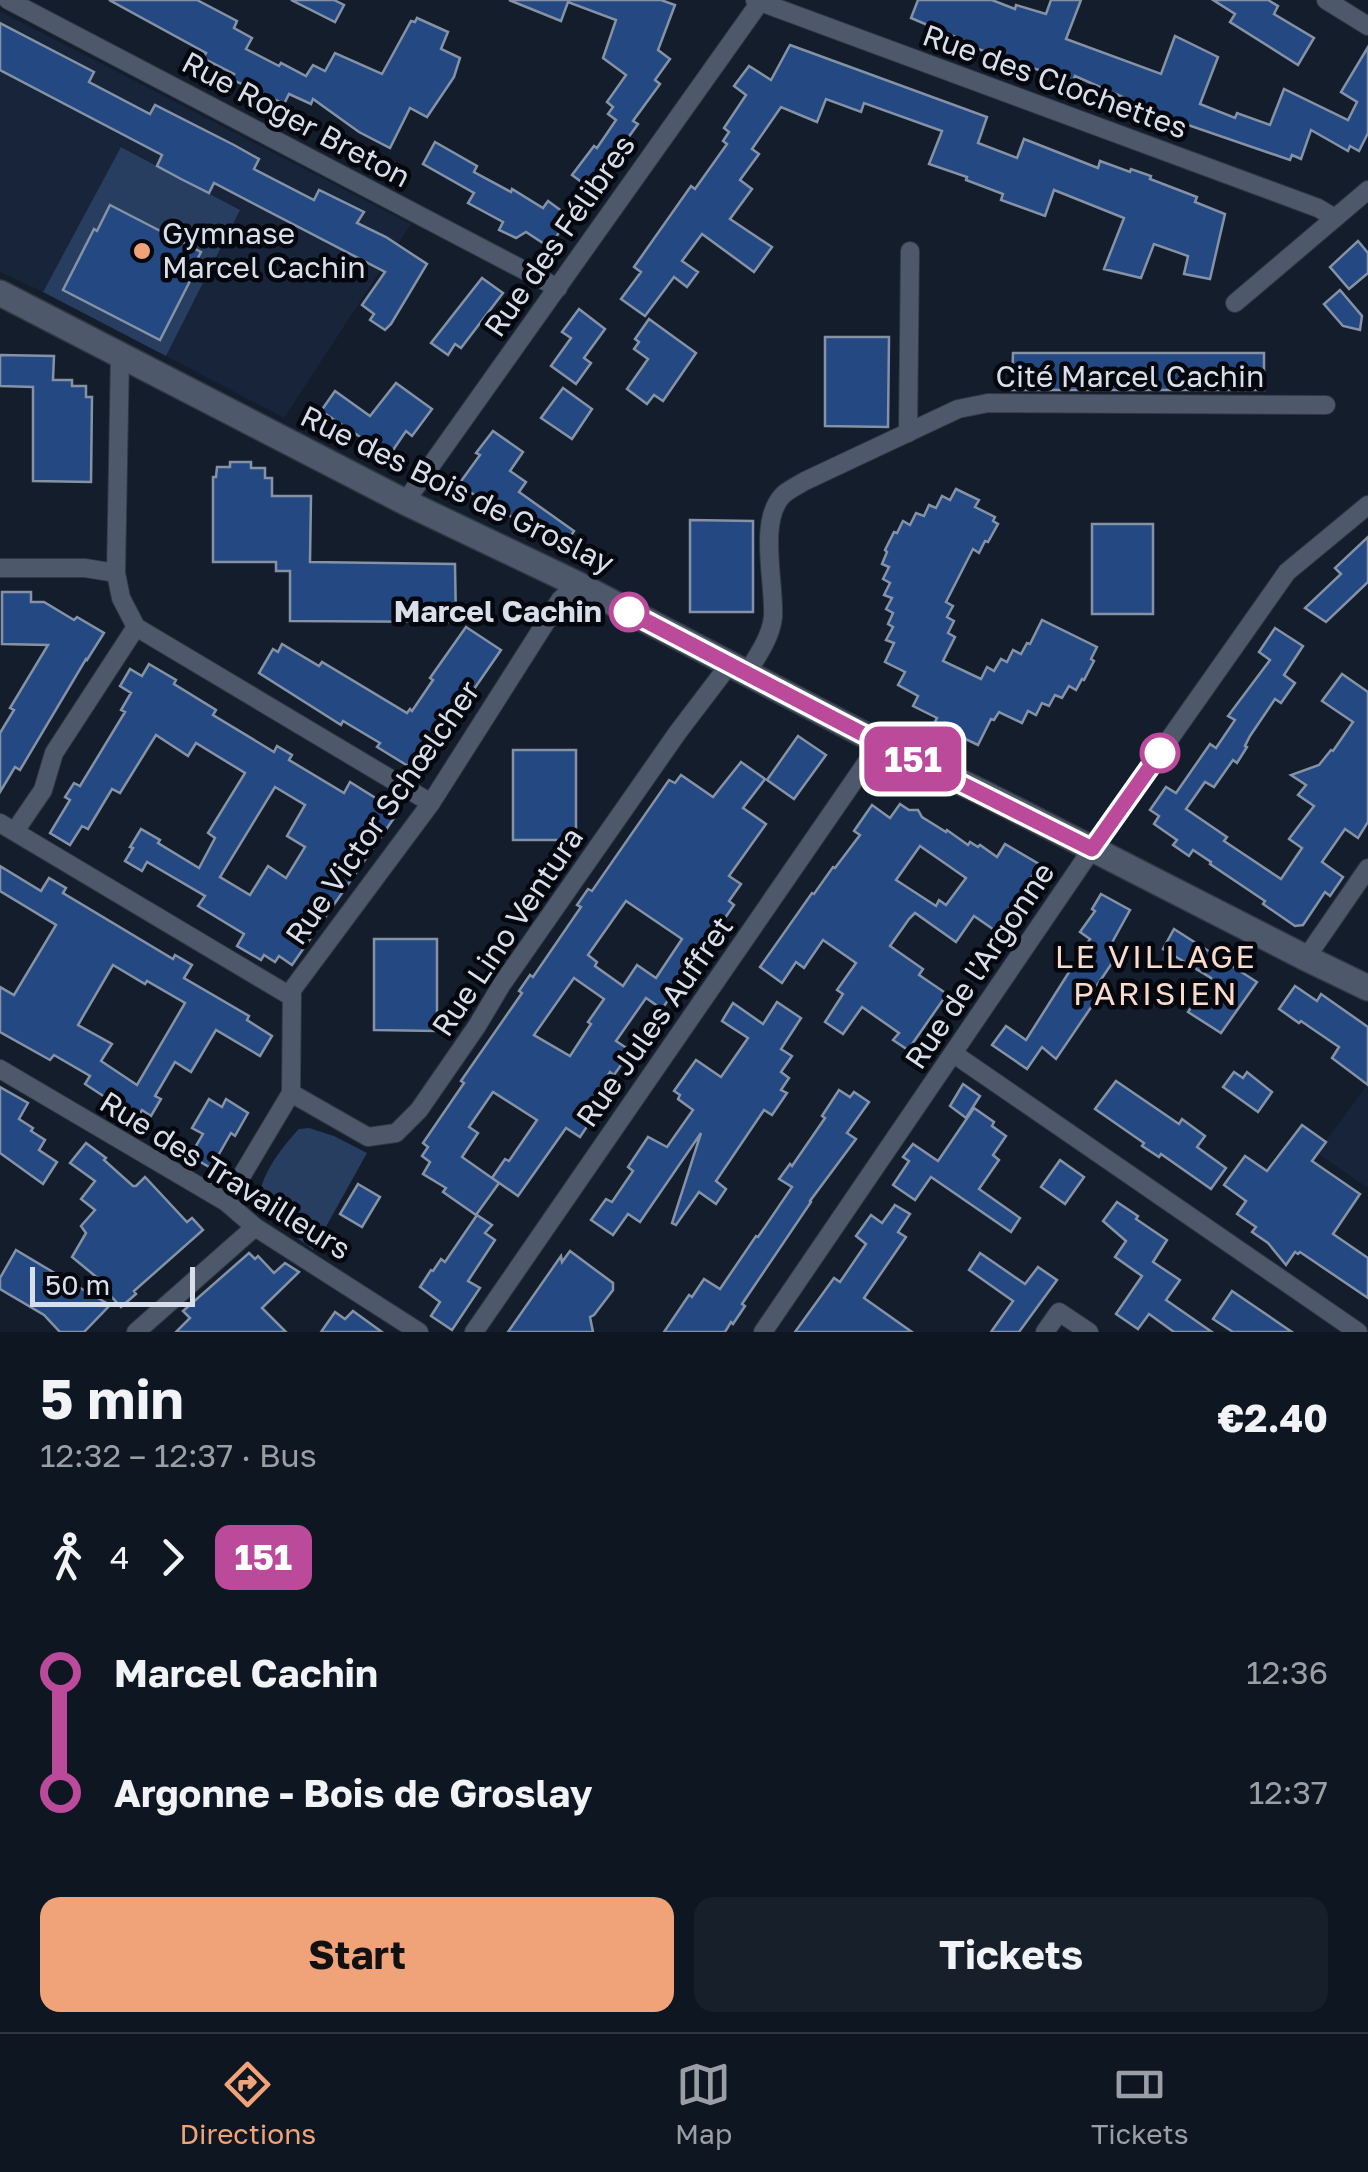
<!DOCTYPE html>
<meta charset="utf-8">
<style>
:root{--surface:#0e1621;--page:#171f2a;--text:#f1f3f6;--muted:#9b9fa5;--line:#2e353f;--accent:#f0a279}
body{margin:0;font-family:"Golos Text",sans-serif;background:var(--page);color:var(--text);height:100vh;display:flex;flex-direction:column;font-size:38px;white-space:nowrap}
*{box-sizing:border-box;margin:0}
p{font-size:32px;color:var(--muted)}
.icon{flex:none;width:55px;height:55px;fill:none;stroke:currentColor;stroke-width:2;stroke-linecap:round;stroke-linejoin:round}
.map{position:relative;height:1332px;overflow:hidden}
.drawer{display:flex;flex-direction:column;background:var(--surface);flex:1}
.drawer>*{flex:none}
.badge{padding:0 20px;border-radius:15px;font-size:35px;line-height:65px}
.scale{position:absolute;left:30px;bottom:25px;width:165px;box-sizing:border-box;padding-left:10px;border:5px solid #d8dfea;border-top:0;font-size:28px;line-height:35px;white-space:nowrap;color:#d8dfea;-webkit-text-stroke:8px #04070e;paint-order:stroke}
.map>.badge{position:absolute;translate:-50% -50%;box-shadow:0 0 0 5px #fff}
.legs{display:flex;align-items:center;gap:15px;height:110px;padding:0 40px;font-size:32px}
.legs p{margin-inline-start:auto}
.summary{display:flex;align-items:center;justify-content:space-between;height:170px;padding:0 40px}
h1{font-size:55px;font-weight:700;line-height:75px}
.button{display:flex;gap:20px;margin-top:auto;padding:20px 40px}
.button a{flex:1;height:115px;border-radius:20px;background:var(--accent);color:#111;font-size:40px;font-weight:700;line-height:115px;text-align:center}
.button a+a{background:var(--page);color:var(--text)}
ul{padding:0 40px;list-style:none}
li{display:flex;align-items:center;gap:35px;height:120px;font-size:38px}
li i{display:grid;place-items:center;width:15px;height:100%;margin:0 12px;background:currentColor}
li i::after{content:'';width:25px;height:25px;margin:-12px;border:8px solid;border-radius:50%;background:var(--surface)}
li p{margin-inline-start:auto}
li:first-child i{background:linear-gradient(#0000 50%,currentColor 0)}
li:last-child i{background:linear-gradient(currentColor 50%,#0000 0)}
.menu{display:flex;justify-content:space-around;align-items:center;height:140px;border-top:2px solid var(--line);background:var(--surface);font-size:28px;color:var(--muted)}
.menu a{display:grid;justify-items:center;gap:5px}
.menu .active{color:var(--accent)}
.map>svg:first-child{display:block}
</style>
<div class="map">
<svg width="1368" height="1332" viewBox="0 0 1368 1332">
<rect width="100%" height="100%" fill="#131d2c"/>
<!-- built -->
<g fill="#172439">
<polygon points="0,11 411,224 284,418 166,356 240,210 122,147 43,292 0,272"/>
<polygon points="1368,1084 1368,1188 1317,1153"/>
</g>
<!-- green -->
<g fill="#273e60">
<polygon points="121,147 240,210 166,356 43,292"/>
<path d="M 309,1128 L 334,1136 L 367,1153 L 313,1250 C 299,1238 275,1224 264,1210 C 248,1189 284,1144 299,1129 Z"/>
</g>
<!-- building -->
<g fill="#244982" stroke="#8592a6" stroke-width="2.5" fill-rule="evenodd">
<polygon points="109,0 197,0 237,21 234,28 252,38 246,49 279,66 281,63 306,76 313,65 325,71 335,53 382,74 411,21 415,22 417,18 448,32 441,49 460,58 454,77 427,117 410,108 390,148 359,132 313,99 311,104 289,94 284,104 231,79 234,74 203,58 206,53"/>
<polygon points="291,0 334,0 344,5 335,22"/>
<polygon points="509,0 661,0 675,5 658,50 670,59 655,80 660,84 633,121 638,124 591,189 572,175 594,146 597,148 616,120 608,114 613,107 607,102 626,75 603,58 616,20 568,2 561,21"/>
<polygon points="918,0 992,0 1015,9 1016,5 1046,14 1051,0 1081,0 1066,39 1161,74 1175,36 1218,57 1200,104 1235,118 1237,113 1270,125 1284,89 1348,120 1357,102 1341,92 1368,47 1368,133 1359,151 1350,146 1348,151 1311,130 1301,159 1292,155 1290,160 1156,114 1157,112 1075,76 1073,82 981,50 958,38 911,18"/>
<polygon points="1213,0 1268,0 1278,6 1274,14 1314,38 1298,65 1230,22 1235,14"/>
<polygon points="0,23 94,72 89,82 150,114 155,105 234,145 259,159 254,169 314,200 319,190 364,212 357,223 386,237 427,264 391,324 385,330 370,320 374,314 362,305 385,272 214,183 209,193 181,179 157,166 162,155 0,70"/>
<polygon points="790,45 987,117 978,143 1017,158 1024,139 1098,168 1100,161 1130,172 1131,169 1151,176 1150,179 1197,197 1195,202 1225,214 1210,279 1184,274 1188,256 1154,244 1141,278 1104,269 1124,218 1054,190 1045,216 1001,200 1003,194 966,180 967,177 929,164 942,131 864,103 861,112 826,99 817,122 781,107 752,149 759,154 740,180 752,189 730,219 772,247 754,272 702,234 682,261 698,272 687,287 674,277 645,316 621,299 641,272 634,267 691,186 695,189 727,144 723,141 729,132 724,128 746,95 734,86 749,66 771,80"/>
<polygon points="435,142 477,166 474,172 511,192 512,189 543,208 548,201 570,217 549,247 526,232 516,238 499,230 503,222 468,203 474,193 423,164"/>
<polygon points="110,205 201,252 188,277 191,279 160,340 63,290 94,229 97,231"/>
<polygon points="1358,241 1368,253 1368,273 1349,289 1330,267"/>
<polygon points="482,278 503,293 461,348 455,344 448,355 431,343"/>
<polygon points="1340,290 1362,316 1360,330 1343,326 1324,304"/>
<polygon points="579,309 605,329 584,358 591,363 576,384 551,366 571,338 562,332"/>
<polygon points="649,319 696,353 663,401 654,395 647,404 627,389 648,359 634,349 639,342 635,339"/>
<polygon points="825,337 889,337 888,427 825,426"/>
<polygon points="1013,353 1264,353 1264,390 1012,390"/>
<polygon points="0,355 54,356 53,380 72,380 72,386 86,386 86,397 92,397 91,482 33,481 33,387 0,386"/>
<polygon points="396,383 432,409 412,436 406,431 389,456 321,411 335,391 370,416"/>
<polygon points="563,388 592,409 572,439 541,418"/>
<polygon points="493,431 523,452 510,471 526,482 519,492 574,531 563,548 546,536 544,538 534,533 489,501 487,504 459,484 480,455 476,453"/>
<polygon points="230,462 251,462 251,468 265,468 265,478 272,478 272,496 311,496 310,562 455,564 456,622 290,621 290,571 276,571 276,562 213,562 213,477 216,477 217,467 230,467"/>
<polygon points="956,489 979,500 975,507 995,517 993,521 998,524 988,542 985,541 979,553 973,549 946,602 953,606 947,617 954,621 948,633 955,637 943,661 981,679 987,667 994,671 1001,659 1007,662 1013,650 1021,654 1027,643 1030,644 1042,620 1097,647 1091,659 1094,661 1084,680 1082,679 1076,690 1069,686 1062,698 1055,695 1049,706 1042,703 1036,715 1028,711 1022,723 999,712 994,720 991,719 978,745 934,724 937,718 913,706 918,696 898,685 905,672 885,662 894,643 886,640 893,627 888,624 893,613 886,609 892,598 884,595 890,583 883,579 889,567 882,564 887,552 885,550 894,532 897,533 903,521 910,525 916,513 924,516 929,505 936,508 942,496 950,500"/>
<polygon points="690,520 753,521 753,612 690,612"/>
<rect x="1092" y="524" width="61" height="90"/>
<polygon points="1368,537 1368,582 1326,622 1305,608 1341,574 1335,568"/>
<polygon points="2,592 31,592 31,602 44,602 74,620 77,617 104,633 87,660 86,659 20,770 15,767 0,792 0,733 14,710 10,708 48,645 2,644"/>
<polygon points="466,627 501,650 423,763 408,766 377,747 380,743 343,721 341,725 259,673 273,649 278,652 282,644 319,666 322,662 407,713 410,709 412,711 433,680 430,678"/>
<polygon points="1275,628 1303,646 1284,675 1295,683 1281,703 1275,699 1250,736 1245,746 1247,747 1237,763 1233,760 1214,787 1205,782 1186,809 1227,837 1224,841 1281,879 1302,848 1289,839 1314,806 1298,795 1306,785 1291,775 1319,765 1331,750 1333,751 1353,722 1322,701 1342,674 1368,692 1368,822 1358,838 1345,829 1322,862 1343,877 1330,896 1325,892 1303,925 1295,926 1263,904 1265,901 1210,864 1211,862 1193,850 1189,856 1173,845 1177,840 1154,824 1159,816 1150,810 1166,787 1176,793 1210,744 1216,748 1235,720 1228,716 1270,660 1259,652"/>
<path d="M 149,664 L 176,680 L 174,684 L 216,710 L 213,715 L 274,752 L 277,746 L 292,755 L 289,760 L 344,793 L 350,782 L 385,804 L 382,809 L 394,818 L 292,965 L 279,956 L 275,962 L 264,955 L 261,960 L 237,946 L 244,934 L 198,906 L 205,896 L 147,862 L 142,871 L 125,861 L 133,848 L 130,847 L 141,829 L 160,840 L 158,843 L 199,868 L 215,838 L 208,833 L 245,773 L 196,743 L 188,756 L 156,735 L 120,793 L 112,789 L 88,829 L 82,826 L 70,845 L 50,833 L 70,800 L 65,797 L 74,783 L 80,786 L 125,712 L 121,710 L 131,693 L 120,686 L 130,669 L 142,676 ZM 275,787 L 305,805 L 287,836 L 305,847 L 286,878 L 268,866 L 250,895 L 220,877 Z"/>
<polygon points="798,736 826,755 794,799 767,780"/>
<rect x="513" y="750" width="63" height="90"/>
<path d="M 741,762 L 765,779 L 743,808 L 766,824 L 729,876 L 741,884 L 729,901 L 734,905 L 662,1009 L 646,998 L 616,1041 L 631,1051 L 614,1075 L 610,1072 L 586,1110 L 594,1116 L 580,1137 L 566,1128 L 518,1196 L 492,1178 L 505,1159 L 509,1161 L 537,1120 L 493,1092 L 469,1127 L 478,1133 L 462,1157 L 499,1183 L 476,1215 L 443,1192 L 446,1188 L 423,1174 L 430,1162 L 422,1156 L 428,1147 L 423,1143 L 464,1083 L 461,1081 L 522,993 L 519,991 L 530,975 L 533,977 L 581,907 L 577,905 L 588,889 L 592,891 L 669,780 L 675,783 L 681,775 L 713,797 ZM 626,901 L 682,939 L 656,978 L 637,965 L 623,986 L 595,966 L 597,962 L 588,955 ZM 574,978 L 604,999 L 588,1022 L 591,1024 L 570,1056 L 534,1035 Z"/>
<path d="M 900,804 L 909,810 L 918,810 L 922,817 L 946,832 L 947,830 L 968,845 L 970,842 L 978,847 L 980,845 L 997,857 L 1005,844 L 1039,864 L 1031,878 L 1039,883 L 1003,936 L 974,916 L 956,942 L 915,913 L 909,919 L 890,946 L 923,969 L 919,975 L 947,994 L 908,1050 L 893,1040 L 899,1033 L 862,1007 L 843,1034 L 825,1022 L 843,994 L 837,990 L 856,963 L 823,940 L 804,968 L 796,962 L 782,983 L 760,967 L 812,893 L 814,894 L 833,867 L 835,868 L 860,835 L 854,831 L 872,805 L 890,818 ZM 920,846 L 966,878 L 946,905 L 939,900 L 936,906 L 896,880 Z"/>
<path d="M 0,866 L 41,891 L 49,878 L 66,888 L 63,893 L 173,959 L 175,955 L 192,965 L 184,978 L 249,1016 L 247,1020 L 272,1036 L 260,1056 L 216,1030 L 191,1072 L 175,1062 L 155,1096 L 161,1099 L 151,1116 L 142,1110 L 139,1115 L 121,1105 L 120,1107 L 85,1084 L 90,1076 L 54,1055 L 50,1060 L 0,1032 L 0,987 L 14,995 L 56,925 L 0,891 ZM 113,965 L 145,984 L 147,981 L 185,1003 L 137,1085 L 101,1061 L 112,1044 L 78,1025 Z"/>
<polygon points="1101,894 1130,910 1109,948 1118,954 1090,996 1096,1000 1056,1059 1042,1047 1027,1069 992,1045 1006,1026 1026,1040 1090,939 1080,932 1095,911 1092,909"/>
<polygon points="1174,929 1257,982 1221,1033 1188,1012 1211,978 1163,949"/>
<polygon points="374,939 437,939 437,1031 374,1030"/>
<polygon points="1295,986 1317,1001 1321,994 1368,1027 1368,1085 1332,1058 1339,1047 1301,1021 1299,1023 1279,1009"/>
<polygon points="777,1002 801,1018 781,1049 792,1056 781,1072 789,1078 781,1090 787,1093 772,1115 764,1110 716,1181 726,1189 716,1204 699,1192 676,1225 672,1223 701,1133 640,1222 628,1214 613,1235 591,1220 606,1199 612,1202 633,1171 628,1167 648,1137 667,1147 693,1110 678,1099 680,1095 674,1091 696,1060 721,1077 748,1038 722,1021 733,1003 763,1024"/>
<polygon points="1234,1072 1243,1078 1247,1072 1272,1092 1258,1112 1223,1087"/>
<polygon points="1116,1081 1179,1124 1182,1119 1205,1136 1197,1147 1226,1168 1211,1189 1161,1154 1159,1157 1142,1146 1144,1143 1095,1109"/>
<polygon points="963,1084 980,1096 966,1118 950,1106"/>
<polygon points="0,1087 28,1103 19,1119 33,1128 31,1131 45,1140 39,1150 57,1162 43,1184 0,1153"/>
<polygon points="839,1090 850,1097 854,1092 869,1102 847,1133 856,1139 810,1201 811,1202 742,1304 745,1306 733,1324 731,1322 725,1332 664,1332 689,1295 692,1297 704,1279 720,1289 756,1236 758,1237 792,1187 779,1179 790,1164 792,1166 825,1118 822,1116"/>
<polygon points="209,1099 222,1107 226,1099 248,1113 235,1136 231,1133 211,1168 190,1156 203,1134 192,1128"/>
<polygon points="974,1108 994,1122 992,1126 1006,1136 993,1155 999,1160 979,1189 1020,1218 1011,1232 931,1177 915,1200 893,1185 909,1161 903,1157 913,1144 938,1161"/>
<polygon points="1302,1125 1326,1142 1312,1161 1360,1194 1333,1234 1368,1258 1368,1298 1300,1252 1298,1254 1295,1252 1286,1265 1268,1243 1252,1232 1256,1227 1237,1214 1246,1201 1224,1185 1245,1156 1267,1171"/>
<polygon points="86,1143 106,1158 104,1160 133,1186 136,1186 145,1177 187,1222 192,1218 203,1230 134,1291 136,1294 121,1307 108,1293 111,1289 72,1257 86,1233 81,1226 95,1210 81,1199 95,1181 70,1163"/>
<polygon points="1060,1160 1084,1177 1065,1204 1041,1187"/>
<polygon points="358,1184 380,1197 362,1227 340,1214"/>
<polygon points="1117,1202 1138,1216 1136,1219 1167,1240 1153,1262 1180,1280 1166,1300 1212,1332 1174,1332 1149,1314 1138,1329 1116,1314 1142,1276 1115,1257 1126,1241 1103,1221"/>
<polygon points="895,1205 910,1214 898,1232 906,1237 864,1298 912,1332 795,1332 834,1278 840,1282 866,1244 856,1236 871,1215 882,1223"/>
<polygon points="477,1215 492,1225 485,1233 495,1240 468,1281 480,1288 452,1330 431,1316 440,1302 420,1287 431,1270 433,1271 441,1259 445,1262"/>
<polygon points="16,1250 68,1281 110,1305 84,1332 60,1332 44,1315 0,1289 0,1278"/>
<polygon points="570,1251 613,1283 613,1290 594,1315 590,1317 593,1332 508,1332 561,1256 562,1262"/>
<polygon points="249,1253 255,1259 258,1256 274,1273 285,1263 299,1272 262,1308 286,1332 176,1332 190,1318 183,1311"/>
<polygon points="980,1253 1025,1284 1038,1267 1057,1280 1019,1332 991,1332 1013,1301 969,1270"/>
<polygon points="1232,1291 1292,1332 1233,1332 1213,1319"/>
<polygon points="353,1311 382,1332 321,1332 335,1312 345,1319"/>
</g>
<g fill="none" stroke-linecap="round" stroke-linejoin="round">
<!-- street casing -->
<g stroke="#313743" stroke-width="20">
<g id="street">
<polyline points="8,0 558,288"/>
<polyline points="755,0 1318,208 1335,218"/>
<polyline points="1326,0 1368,26"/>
<polyline points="1235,303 1368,190"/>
<polyline points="120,354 116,573 121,598 136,627"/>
<polyline points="908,433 910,251"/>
<polyline points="405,502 760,2"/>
<polyline points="0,568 85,568 116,573"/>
<polyline points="136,627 431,803"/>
<path d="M 746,674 C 757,657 771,637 773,617 C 775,583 757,519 784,494 C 790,489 798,485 805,481 L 958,409 L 988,403 L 1326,405"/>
<polyline points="0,823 292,997"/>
<polyline points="15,831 43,790 54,753 136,627"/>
<polyline points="1306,958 1368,868"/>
<polyline points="954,1054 1358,1332"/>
<polyline points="0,1069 226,1202 255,1227 419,1332"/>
<polyline points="291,1093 368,1137 396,1133 419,1110 477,1026 502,984 678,732 729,665"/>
<polyline points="291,1093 292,990 431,803 560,600 577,584"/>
<polyline points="226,1202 291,1093"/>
<polyline points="136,1332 255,1227"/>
<polyline points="474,1332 880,743"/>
<polyline points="763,1332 1092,849 1287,572 1368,505"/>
<polyline points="1045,1332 1059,1312 1089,1332"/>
</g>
</g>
<!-- secondary casing -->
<g stroke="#313743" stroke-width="28">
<polyline id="secondary" points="0,293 405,502 577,584 880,743 985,794 1306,958 1368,988"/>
</g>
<!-- street -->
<use href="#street" stroke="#4d596b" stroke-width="18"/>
<!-- secondary -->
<use href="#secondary" stroke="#4d596b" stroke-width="25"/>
</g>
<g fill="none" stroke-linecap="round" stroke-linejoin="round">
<!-- line-1 casing -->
<g stroke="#fff" stroke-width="22">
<polyline id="line-1" points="629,612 880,743 1092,849 1160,753"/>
</g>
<!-- line-1 -->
<use href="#line-1" stroke="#bb4a9b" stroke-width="15"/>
</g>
<!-- markers -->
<circle fill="#f0a279" stroke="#04070e" stroke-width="4" cx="142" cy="251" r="10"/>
<g fill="#fff" stroke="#bb4a9b" stroke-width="5">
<circle cx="629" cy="612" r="18"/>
<circle cx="1160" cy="753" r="18"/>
</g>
<g text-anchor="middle" stroke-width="9" stroke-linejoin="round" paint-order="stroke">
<!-- street labels -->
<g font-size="30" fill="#d8dfea" stroke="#04070e">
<text transform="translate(1055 82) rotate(20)" y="10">Rue des Clochettes</text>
<text transform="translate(296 120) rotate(28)" y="10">Rue Roger Breton</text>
<text transform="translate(560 236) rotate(-55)" y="10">Rue des Félibres</text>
<text x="1130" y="387">Cité Marcel Cachin</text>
<text transform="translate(457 490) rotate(26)" y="10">Rue des Bois de Groslay</text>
<text transform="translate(383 813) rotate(-55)" y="10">Rue Victor Schœlcher</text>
<text transform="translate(508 932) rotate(-56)" y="10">Rue Lino Ventura</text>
<text transform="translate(980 966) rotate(-56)" y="10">Rue de l'Argonne</text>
<text transform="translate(655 1022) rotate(-55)" y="10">Rue Jules Auffret</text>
<text transform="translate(225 1176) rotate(32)" y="10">Rue des Travailleurs</text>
</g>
<!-- poi labels -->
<g font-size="30" fill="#d8dfea" stroke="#04070e" text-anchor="start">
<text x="162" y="244">Gymnase<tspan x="162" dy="34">Marcel Cachin</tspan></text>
</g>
<!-- stop labels -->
<g font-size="30" font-weight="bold" fill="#d8dfea" stroke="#04070e" text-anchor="end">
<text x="602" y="622">Marcel Cachin</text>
</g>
<!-- neighbourhood labels -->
<g font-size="32" letter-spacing="2.5" fill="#fadbcb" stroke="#04070e">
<text x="1156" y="968">LE VILLAGE<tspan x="1156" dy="37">PARISIEN</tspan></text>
</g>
</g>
</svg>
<div class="scale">50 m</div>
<b class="badge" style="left:913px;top:759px;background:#bb4a9b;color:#fff">151</b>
</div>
<section class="drawer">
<div class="summary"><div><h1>5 min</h1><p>12:32 – 12:37 · Bus</p></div><b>€2.40</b></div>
<div class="legs"><svg class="icon" aria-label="walk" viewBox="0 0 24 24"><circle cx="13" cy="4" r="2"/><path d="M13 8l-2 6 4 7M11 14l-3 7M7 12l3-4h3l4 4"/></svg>4<svg class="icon" aria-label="forward" viewBox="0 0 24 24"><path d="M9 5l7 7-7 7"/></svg><b class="badge" style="background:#bb4a9b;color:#fff">151</b></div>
<ul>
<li><i style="color:#bb4a9b"></i><b>Marcel Cachin</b><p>12:36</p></li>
<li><i style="color:#bb4a9b"></i><b>Argonne - Bois de Groslay</b><p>12:37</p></li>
</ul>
<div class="button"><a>Start</a><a>Tickets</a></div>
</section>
<nav class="menu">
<a class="active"><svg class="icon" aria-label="directions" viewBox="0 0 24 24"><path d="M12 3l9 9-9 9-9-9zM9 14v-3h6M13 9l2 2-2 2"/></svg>Directions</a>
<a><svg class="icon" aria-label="map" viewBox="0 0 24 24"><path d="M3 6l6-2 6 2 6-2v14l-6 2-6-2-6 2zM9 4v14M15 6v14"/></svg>Map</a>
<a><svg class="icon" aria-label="tickets" viewBox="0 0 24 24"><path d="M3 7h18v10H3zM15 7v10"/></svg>Tickets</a>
</nav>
